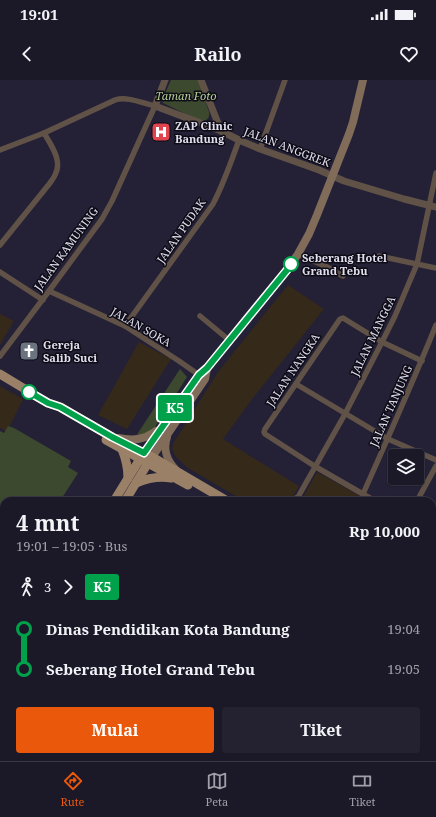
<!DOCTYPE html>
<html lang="id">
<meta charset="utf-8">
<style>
:root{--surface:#1b1828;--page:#242130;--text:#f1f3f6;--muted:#a0a0a8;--line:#393745;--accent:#ea580c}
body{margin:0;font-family:"Noto Serif",serif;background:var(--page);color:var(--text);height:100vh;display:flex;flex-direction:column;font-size:15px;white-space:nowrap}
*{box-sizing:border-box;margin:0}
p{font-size:13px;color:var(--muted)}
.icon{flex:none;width:22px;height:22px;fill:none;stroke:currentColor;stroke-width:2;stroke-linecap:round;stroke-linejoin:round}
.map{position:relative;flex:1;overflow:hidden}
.side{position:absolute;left:0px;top:417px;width:436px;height:264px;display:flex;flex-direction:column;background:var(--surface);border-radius:12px 12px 0 0;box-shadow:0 1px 3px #0004,0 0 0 1px var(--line)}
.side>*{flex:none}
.badge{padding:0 8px;border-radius:3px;font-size:14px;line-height:26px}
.buttons{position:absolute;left:388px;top:369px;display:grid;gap:8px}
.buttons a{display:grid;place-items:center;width:36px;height:36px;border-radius:4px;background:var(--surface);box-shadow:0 1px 3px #0004,0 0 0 1px var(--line);font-size:20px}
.map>.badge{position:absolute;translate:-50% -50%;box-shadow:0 0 0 2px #fff}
.legs{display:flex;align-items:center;gap:6px;height:44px;padding:0 16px;font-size:13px}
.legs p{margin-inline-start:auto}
.overview{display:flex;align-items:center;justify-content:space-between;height:68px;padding:0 16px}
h1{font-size:22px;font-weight:700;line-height:30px}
.action{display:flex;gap:8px;margin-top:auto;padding:8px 16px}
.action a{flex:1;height:46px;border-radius:4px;background:var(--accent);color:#fff;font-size:16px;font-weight:700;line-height:46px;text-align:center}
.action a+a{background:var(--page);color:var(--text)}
ul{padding:0 16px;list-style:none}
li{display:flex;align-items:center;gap:14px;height:40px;font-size:15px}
li i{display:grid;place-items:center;width:6px;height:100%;margin:0 5px;background:currentColor}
li i::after{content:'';width:10px;height:10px;margin:-5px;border:3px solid;border-radius:50%;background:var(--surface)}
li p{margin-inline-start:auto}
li:first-child i{background:linear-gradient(#0000 50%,currentColor 0)}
li:last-child i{background:linear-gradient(currentColor 50%,#0000 0)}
.status{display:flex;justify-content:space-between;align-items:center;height:28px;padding:0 20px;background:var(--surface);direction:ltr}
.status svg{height:11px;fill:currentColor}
header{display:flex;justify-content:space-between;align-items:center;height:52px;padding:0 16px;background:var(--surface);font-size:18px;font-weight:700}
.tab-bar{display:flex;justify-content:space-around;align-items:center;height:56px;border-top:1px solid var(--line);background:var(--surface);font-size:11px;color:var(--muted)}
.tab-bar a{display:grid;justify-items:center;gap:2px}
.tab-bar .on{color:var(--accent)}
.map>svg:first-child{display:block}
</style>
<div class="status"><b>19:01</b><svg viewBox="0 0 49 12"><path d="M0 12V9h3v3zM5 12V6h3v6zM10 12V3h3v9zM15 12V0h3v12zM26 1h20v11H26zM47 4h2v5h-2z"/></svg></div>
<header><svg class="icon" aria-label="back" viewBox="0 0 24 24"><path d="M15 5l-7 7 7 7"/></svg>Railo<svg class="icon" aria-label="heart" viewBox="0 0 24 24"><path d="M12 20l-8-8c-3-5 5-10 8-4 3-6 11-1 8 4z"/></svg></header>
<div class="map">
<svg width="436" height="681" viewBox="0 0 436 681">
<rect width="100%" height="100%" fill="#242036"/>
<!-- commercial -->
<g fill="#35291a">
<polygon points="288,205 324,229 253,318 223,359 299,406 290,421 244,421 188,388 175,376 172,368 174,362 218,292"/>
<polygon points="0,234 14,241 0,265"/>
<polygon points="139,262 171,279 127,349 98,335"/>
<polygon points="0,306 23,319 7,352 0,348"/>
<polygon points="317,392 369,421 301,421"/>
<polygon points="4,521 4,582 0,588 0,528"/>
<polygon points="432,591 436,594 436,681 318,681 317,677 432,677"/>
<polygon points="236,677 309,677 311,681 232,681"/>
</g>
<!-- green -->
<g fill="#3d492e">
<path d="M 171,0 L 198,0 L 209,32 C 210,38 207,40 202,42 L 163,23 L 162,20 Z"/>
<polygon points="180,289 187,297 153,350 150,353 136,356"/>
<polygon points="8,346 14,348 71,381 68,387 78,393 60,421 4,421 4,489 0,487 0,351 4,353"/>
</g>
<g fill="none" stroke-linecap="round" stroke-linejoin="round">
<!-- stream -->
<g stroke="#43777c" stroke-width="2">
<polyline points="432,440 436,433"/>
<polyline points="432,515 436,508"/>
<polyline points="432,535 436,537"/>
</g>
<!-- canal -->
<polyline stroke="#43777c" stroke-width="6" points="224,681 229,677"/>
<!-- minor -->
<g stroke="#605247" stroke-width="5.5">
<polyline points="260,69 285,0"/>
<path d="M 0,70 L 44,53 L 115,20 C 127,16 142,23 155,26 L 112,121 L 102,139 L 49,211 L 0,276"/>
<path d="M 0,165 L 50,103 C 51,101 54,98 55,95 C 63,81 51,65 44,53"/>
<polyline points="298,174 327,187 343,196"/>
<polyline points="379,176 436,188"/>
<polyline points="0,192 43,220"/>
<polyline points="49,211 125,246 179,281 199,295"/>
<polyline points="200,236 229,260"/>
<path d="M 125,246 L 213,124 C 224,103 231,82 239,60"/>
<polyline points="296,304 388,359 436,380"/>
<path d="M 363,414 C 388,358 413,302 436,245"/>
<polyline points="293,421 294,419 298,417 345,334 382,262 395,236 417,184 436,93"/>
<polyline points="375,421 316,387 265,354 264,352 265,349 340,239 343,238 382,262 422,281"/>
<polyline points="417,421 436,386"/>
<polyline points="0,494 4,496"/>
<polyline points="432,504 436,497"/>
</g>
<!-- tertiary -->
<g stroke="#605247" stroke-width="7">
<polyline points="165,0 155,26 203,44 221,51 239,60 260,69 319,90 344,101 404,119 436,127"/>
<polyline points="201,0 221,51"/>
<polyline points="314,677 316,681"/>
</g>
<!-- secondary -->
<g stroke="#816c5a" stroke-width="8">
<path d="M 167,357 C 163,369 167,381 176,390"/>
<path d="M 118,358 C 133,361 144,360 156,351"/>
<polyline points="144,373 199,295 207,288 287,190 298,174 309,154 317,135 349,54 353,42 363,0"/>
<polyline points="152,377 205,299 207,288"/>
</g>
<!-- primary -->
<g stroke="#9b8068" stroke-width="9">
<polyline points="0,294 48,323 60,327 112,357 152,377 227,421"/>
<polyline points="106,360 188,405"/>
<path d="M 122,369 C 126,379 128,387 128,398"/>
<path d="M 136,403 C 148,398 159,396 171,398"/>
<polyline points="114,421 143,374"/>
<polyline points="125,421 151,378"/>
<polyline points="432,543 436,545"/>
<polyline points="0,601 4,594"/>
<polyline points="0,621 4,615"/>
<polyline points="0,661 4,664"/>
<polyline points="14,677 20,681"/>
<polyline points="26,677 32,681"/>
</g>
</g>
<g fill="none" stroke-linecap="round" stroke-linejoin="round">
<!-- line-1 casing -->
<g stroke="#fff" stroke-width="9">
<polyline id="line-1" points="29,312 48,323 60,327 112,357 144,373 199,295 207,288 287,190 291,184"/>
</g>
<!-- line-1 -->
<use href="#line-1" stroke="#00a14b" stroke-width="6"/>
</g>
<!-- icons -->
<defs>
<g id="hospital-square" transform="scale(1)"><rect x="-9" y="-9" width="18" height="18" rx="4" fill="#e0444e" stroke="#0d0b15"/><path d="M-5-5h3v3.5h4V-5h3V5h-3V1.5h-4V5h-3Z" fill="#fff"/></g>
<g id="church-square" transform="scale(1)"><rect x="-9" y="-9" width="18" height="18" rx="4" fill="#6b7280" stroke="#0d0b15"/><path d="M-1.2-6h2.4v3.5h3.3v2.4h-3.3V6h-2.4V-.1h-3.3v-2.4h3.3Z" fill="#fff"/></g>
</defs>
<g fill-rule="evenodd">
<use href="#hospital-square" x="161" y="52"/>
<use href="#church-square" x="29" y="271"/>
</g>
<!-- markers -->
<g fill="#fff" stroke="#00a14b" stroke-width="2">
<circle cx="291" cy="184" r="7"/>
<circle cx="29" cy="312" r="7"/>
</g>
<g text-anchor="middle" stroke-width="3" stroke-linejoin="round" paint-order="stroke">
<!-- park labels -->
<g font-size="11" font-style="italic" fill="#b3cf93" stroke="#0d0b15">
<text x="186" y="20">Taman Foto</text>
</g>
<!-- poi labels -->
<g font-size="11" font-weight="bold" fill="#e1dfee" stroke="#0d0b15" text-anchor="start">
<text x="175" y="50">ZAP Clinic<tspan x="175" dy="13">Bandung</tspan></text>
<text x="43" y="269">Gereja<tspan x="43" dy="13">Salib Suci</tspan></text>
</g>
<!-- street labels -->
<g font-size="11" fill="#e1dfee" stroke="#0d0b15">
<text transform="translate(287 67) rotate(21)" y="4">JALAN ANGGREK</text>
<text transform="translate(181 151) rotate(-55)" y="4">JALAN PUDAK</text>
<text transform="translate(66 169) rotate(-54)" y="4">JALAN KAMUNING</text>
<text transform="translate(141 247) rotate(30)" y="4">JALAN SOKA</text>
<text transform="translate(373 256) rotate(-64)" y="4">JALAN MANGGA</text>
<text transform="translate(293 290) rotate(-56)" y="4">JALAN NANGKA</text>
<text transform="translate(391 326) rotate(-66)" y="4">JALAN TANJUNG</text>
</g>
<!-- stop labels -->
<g font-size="11" font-weight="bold" fill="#e1dfee" stroke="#0d0b15" text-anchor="start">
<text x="302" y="182">Seberang Hotel<tspan x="302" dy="13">Grand Tebu</tspan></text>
</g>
</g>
</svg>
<div class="buttons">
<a><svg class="icon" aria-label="layers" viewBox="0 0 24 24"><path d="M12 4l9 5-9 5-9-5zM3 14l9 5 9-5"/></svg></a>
</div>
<b class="badge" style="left:175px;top:328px;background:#00a14b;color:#fff">K5</b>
<section class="side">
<div class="overview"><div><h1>4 mnt</h1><p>19:01 – 19:05 · Bus</p></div><b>Rp 10,000</b></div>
<div class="legs"><svg class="icon" aria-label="walk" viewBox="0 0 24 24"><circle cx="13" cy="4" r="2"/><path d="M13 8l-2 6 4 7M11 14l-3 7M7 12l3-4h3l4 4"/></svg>3<svg class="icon" aria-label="forward" viewBox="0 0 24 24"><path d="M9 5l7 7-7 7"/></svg><b class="badge" style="background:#00a14b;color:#fff">K5</b></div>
<ul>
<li><i style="color:#00a14b"></i><b>Dinas Pendidikan Kota Bandung</b><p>19:04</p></li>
<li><i style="color:#00a14b"></i><b>Seberang Hotel Grand Tebu</b><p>19:05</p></li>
</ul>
<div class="action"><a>Mulai</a><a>Tiket</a></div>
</section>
</div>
<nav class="tab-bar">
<a class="on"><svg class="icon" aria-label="directions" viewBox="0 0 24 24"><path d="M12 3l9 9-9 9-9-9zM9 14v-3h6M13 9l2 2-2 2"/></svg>Rute</a>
<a><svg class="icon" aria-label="map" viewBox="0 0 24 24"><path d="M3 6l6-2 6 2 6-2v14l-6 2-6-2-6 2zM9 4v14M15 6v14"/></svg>Peta</a>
<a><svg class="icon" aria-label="tickets" viewBox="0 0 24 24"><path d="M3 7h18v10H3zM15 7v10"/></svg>Tiket</a>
</nav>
